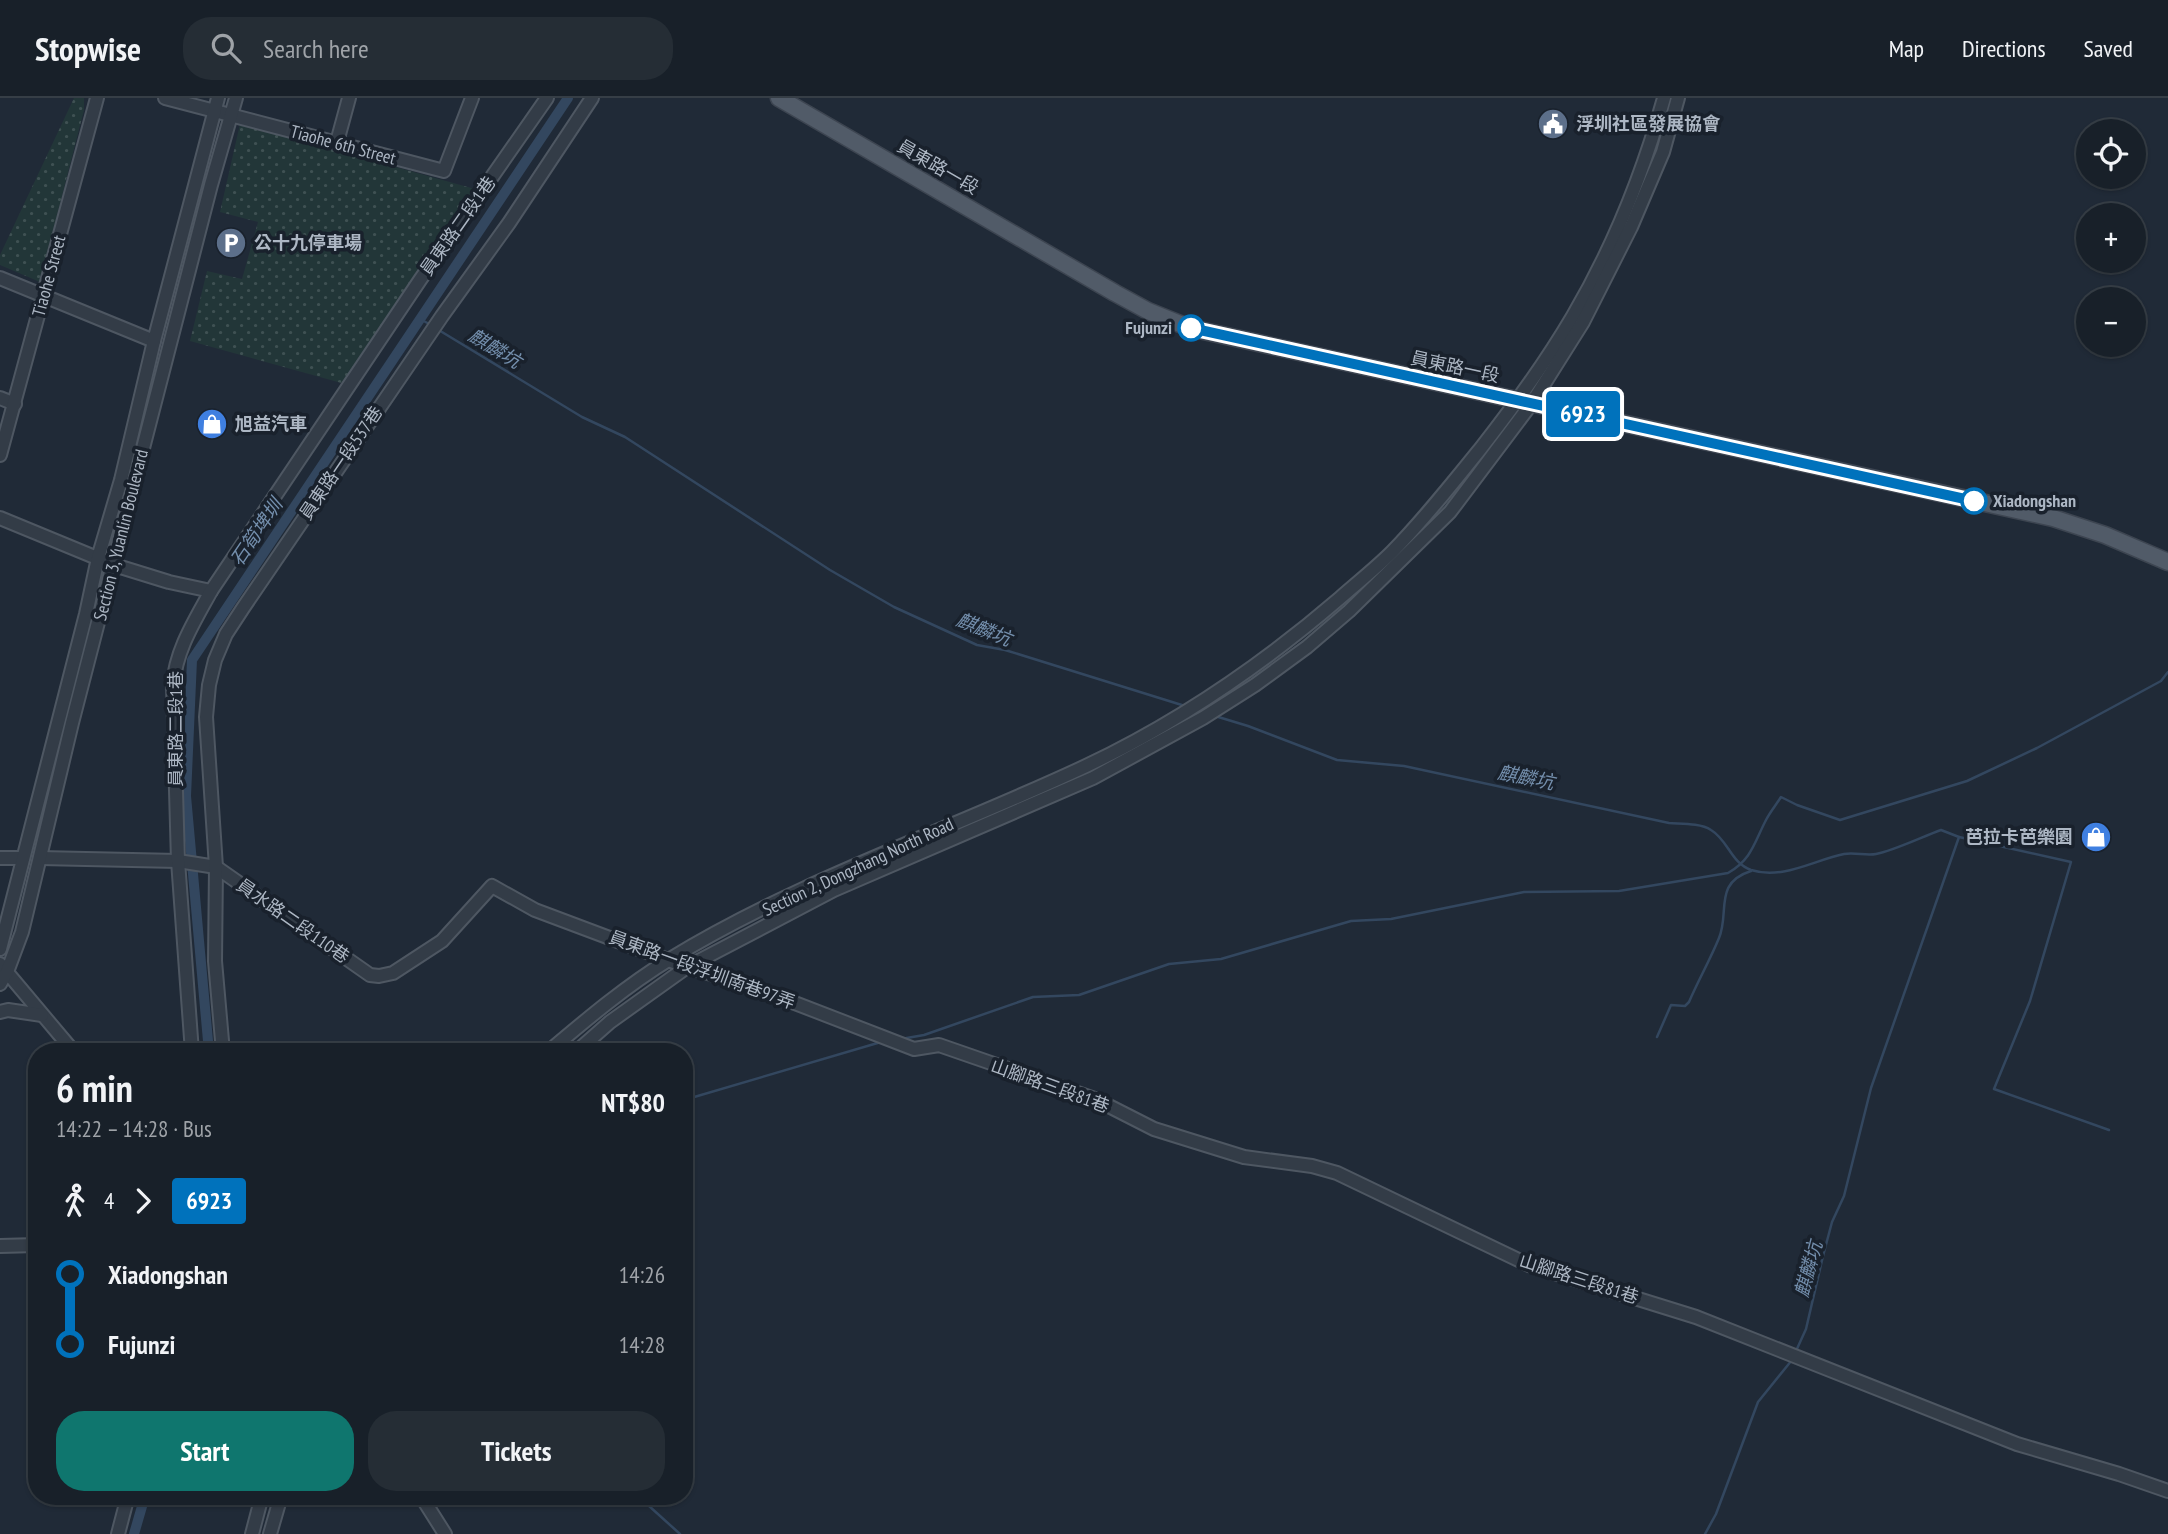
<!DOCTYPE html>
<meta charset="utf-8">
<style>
:root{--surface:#182029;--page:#252d35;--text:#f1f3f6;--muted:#9fa3a8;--line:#363e46;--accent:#0f766e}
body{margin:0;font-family:"PT Sans Narrow","Noto Sans TC",sans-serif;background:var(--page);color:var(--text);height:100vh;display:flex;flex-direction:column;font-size:26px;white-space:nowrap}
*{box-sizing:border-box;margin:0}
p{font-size:23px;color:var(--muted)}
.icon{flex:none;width:38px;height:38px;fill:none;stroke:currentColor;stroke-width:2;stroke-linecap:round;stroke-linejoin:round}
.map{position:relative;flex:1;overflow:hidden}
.sheet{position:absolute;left:28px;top:945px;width:665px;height:462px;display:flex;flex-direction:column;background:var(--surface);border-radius:28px;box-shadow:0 2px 5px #0004,0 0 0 2px var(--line)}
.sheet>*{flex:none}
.badge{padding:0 14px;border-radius:5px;font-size:24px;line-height:46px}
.controls{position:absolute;left:2076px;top:21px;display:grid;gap:14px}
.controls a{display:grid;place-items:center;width:70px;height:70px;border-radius:50%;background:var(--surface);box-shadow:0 2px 5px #0004,0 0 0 2px var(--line);font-size:35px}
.map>.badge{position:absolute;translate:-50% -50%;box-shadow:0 0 0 4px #fff}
.legs{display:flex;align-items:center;gap:10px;height:77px;padding:0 28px;font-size:23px}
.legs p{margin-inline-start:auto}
.overview{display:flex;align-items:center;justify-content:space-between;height:119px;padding:0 28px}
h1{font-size:38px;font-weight:800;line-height:52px}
.primary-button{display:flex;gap:14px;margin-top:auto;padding:14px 28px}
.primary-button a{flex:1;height:80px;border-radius:28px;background:var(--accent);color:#fff;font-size:28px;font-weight:800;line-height:80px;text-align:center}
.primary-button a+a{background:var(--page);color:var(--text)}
ul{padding:0 28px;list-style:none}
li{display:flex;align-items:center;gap:24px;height:70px;font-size:26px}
li i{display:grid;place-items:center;width:10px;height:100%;margin:0 9px;background:currentColor}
li i::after{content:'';width:18px;height:18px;margin:-9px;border:5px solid;border-radius:50%;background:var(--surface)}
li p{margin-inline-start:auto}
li:first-child i{background:linear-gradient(#0000 50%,currentColor 0)}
li:last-child i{background:linear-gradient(currentColor 50%,#0000 0)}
header{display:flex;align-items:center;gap:42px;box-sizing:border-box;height:98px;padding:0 35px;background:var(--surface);border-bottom:2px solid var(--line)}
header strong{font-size:33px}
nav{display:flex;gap:38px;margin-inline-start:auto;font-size:24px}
.search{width:490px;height:63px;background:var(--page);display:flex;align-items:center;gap:18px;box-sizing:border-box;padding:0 24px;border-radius:28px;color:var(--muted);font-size:26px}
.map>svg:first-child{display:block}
</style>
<header>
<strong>Stopwise</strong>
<div class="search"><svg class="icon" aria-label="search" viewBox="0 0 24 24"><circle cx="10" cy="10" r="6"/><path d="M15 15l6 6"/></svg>Search here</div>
<nav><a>Map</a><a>Directions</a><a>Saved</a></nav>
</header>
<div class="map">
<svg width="2168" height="1436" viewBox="0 0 2168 1436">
<defs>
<pattern id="park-dots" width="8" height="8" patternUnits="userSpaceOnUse" patternTransform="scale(1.75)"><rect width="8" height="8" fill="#223638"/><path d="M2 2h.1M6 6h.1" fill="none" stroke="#3f5153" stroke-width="1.8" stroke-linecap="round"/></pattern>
</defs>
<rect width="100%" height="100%" fill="#202a37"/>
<!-- park -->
<g fill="url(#park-dots)">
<polygon points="74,0 84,0 84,12 40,184 0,167 0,157"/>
<polygon points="240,26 475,91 345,286 190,243 207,173 242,181 258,124 220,114"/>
</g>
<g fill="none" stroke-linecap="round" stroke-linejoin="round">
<!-- stream -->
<g stroke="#33475f" stroke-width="2.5">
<polyline points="420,221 431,227"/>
<polyline points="437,231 582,319 625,339 830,472 894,509 977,547 1005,552 1185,608"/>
<path d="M 1215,618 L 1248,628 L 1337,662 L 1404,668 L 1669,725 C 1681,726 1700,725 1711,732 C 1728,742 1731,765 1751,772 C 1783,782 1814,762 1844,756 C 1855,754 1866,758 1876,756 C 1893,753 1924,738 1941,732 L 1959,739 L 1871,990 L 1844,1098 L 1832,1124 L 1823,1158 L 1806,1231 L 1796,1253"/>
<polyline points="1959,739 2071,764 2030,903 1994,991 2109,1032"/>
<path d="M 1657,939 L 1671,907 L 1685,908 L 1689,904 C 1698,883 1710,862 1719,840 C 1730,814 1713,785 1751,773"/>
<path d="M 901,941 L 924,937 L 1033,899 L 1079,897 L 1169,866 L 1221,861 L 1351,823 L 1391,821 L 1524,794 L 1619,793 L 1728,775 C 1752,761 1754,745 1766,722 C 1770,714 1776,707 1781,699 L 1797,707 L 1840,722 L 1967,683 L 2037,650 L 2161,583 L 2168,574"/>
<polyline points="684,1002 881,944"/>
<polyline points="638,1398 680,1436"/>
<polyline points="1705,1436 1716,1416 1758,1304 1792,1262"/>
</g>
<!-- canal -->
<g stroke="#33475f" stroke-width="10">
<polyline points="209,954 186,698 192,562 568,0"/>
<polyline points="134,1436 145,1398"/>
</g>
<!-- minor casing -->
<g stroke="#4e5762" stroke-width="16">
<g id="minor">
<polyline points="165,0 444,73 472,0"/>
<polyline points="337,44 349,0"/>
<polyline points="0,180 154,243"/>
<polyline points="0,300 15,306"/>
<polyline points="0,357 97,0"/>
<polyline points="0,420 114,467 169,484 211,493"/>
<polyline points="0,760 23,760"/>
<polyline points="40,760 178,763 216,769 370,877 379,878 393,875 442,843 492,788 535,812 687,869 743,885 914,951 939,947 1095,1001 1154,1031 1244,1059 1312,1068 1337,1075 1529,1167 1696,1219 2017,1346 2119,1376 2168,1393"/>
<polyline points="0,851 86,516 98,460 121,382 154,243 218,0"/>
<polyline points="0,866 74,954"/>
<polyline points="0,886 7,874 22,834 72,625 211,87 236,0"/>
<polyline points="0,914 8,912 42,917"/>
<path d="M 192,954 L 178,763 L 173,587 C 176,552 194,524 211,493 L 420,182 L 547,0"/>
<polyline points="223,954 215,863 216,769 206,619 209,587 215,562 226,536 243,510 442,218 509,125 592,0"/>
<path d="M 548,954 C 587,921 626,888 670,861 C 801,781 948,733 1086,668 C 1179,624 1262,567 1340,500 C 1357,485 1376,470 1392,454 C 1424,421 1452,386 1481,350 C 1514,308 1546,264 1573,218 C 1613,150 1643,75 1664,0"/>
<polyline points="576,954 610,924 687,869 834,792 1093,680 1203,620 1255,587 1307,549 1349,513 1450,414 1532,305 1583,224 1631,129 1663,54 1678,0"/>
<polyline points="0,1148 37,1147"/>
<polyline points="421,1398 445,1436"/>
<polyline points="118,1436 128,1398"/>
<polyline points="252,1436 262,1398"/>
<polyline points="270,1436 281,1398"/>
</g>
</g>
<!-- major casing -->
<g stroke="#3d4551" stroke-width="19">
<polyline id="major" points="779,0 1115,195 1148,213 1190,230 2053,420 2105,437 2168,464"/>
</g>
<!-- minor -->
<use href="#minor" stroke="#333c47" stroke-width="12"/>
<!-- major -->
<use href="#major" stroke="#515b68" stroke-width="16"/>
</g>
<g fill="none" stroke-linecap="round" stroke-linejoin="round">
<!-- line-1 casing -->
<g stroke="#fff" stroke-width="16">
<polyline id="line-1" points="1191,230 1974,403"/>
</g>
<!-- line-1 -->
<use href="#line-1" stroke="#0072bc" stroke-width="10"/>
</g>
<!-- icons -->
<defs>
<g id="civic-disc" transform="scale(1.575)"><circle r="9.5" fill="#5c6f8a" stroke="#19212c"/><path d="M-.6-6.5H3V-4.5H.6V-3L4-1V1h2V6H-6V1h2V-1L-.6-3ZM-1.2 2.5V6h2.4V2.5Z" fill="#fff"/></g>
<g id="parking-disc" transform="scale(1.575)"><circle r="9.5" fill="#5c6f8a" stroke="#19212c"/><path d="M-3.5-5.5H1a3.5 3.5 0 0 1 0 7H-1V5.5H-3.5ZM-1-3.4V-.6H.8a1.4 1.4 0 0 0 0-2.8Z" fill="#fff"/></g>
<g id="shop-disc" transform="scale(1.575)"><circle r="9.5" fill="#3f7fe0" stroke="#19212c"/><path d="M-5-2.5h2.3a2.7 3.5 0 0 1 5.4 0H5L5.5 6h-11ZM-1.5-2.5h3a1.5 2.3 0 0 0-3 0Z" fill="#fff"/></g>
</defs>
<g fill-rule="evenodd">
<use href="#civic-disc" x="1553" y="26"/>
<use href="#parking-disc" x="231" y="145"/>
<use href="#shop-disc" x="212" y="326"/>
<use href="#shop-disc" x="2096" y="739"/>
</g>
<!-- markers -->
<g fill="#fff" stroke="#0072bc" stroke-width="3.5">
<circle cx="1191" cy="230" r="12"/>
<circle cx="1974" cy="403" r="12"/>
</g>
<g text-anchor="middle" stroke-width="7" stroke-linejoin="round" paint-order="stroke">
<!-- poi labels -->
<g font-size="18" font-weight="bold" fill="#adb7c4" stroke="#19212c" text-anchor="start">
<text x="1576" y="32">浮圳社區發展協會</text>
<text x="254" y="151">公十九停車場</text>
<text x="235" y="332">旭益汽車</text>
<text x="2073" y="745" text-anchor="end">芭拉卡芭樂園</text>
</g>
<!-- street labels -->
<g font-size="18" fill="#adb7c4" stroke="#19212c">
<text transform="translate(343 47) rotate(15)" y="6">Tiaohe 6th Street</text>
<text transform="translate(938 69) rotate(30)" y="6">員東路一段</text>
<text transform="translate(458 128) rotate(-55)" y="6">員東路二段1巷</text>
<text transform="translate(49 178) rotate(-75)" y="6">Tiaohe Street</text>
<text transform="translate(1455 269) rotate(12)" y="6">員東路一段</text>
<text transform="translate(341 365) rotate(-56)" y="6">員東路一段537巷</text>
<text transform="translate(121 437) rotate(-76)" y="6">Section 3, Yuanlin Boulevard</text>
<text transform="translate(176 631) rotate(-90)" y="6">員東路二段1巷</text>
<text transform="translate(858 769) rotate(-25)" y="6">Section 2, Dongzhang North Road</text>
<text transform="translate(293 823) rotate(35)" y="6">員水路二段110巷</text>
<text transform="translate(702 872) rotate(20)" y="6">員東路一段浮圳南巷97弄</text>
<text transform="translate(1050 988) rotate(20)" y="6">山腳路三段81巷</text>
<text transform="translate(1579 1181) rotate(18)" y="6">山腳路三段81巷</text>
</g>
<!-- stop labels -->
<g font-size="18" font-weight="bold" fill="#adb7c4" stroke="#19212c" text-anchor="end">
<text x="1172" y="236">Fujunzi</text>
<text x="1993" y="409" text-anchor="start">Xiadongshan</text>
</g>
<!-- water labels -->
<g font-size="19" font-style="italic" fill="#748fad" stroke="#19212c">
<text transform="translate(495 250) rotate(31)" y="7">麒麟坑</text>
<text transform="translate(256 434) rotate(-56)" y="7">石筍埤圳</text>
<text transform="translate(984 531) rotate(22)" y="7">麒麟坑</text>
<text transform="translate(1526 679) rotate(11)" y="7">麒麟坑</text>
<text transform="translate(1808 1171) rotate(-75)" y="7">麒麟坑</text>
</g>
</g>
</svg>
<div class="controls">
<a><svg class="icon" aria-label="locate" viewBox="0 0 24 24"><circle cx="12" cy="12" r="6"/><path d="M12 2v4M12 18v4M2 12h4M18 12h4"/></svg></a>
<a>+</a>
<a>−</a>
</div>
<b class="badge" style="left:1583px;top:316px;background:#0072bc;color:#fff">6923</b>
<section class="sheet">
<div class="overview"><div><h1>6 min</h1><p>14:22 – 14:28 · Bus</p></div><b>NT$80</b></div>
<div class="legs"><svg class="icon" aria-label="walk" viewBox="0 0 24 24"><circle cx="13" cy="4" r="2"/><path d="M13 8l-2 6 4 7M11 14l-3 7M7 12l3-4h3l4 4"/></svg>4<svg class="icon" aria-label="forward" viewBox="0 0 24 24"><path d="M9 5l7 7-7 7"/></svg><b class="badge" style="background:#0072bc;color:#fff">6923</b></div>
<ul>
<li><i style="color:#0072bc"></i><b>Xiadongshan</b><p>14:26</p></li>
<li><i style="color:#0072bc"></i><b>Fujunzi</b><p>14:28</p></li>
</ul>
<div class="primary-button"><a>Start</a><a>Tickets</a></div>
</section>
</div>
